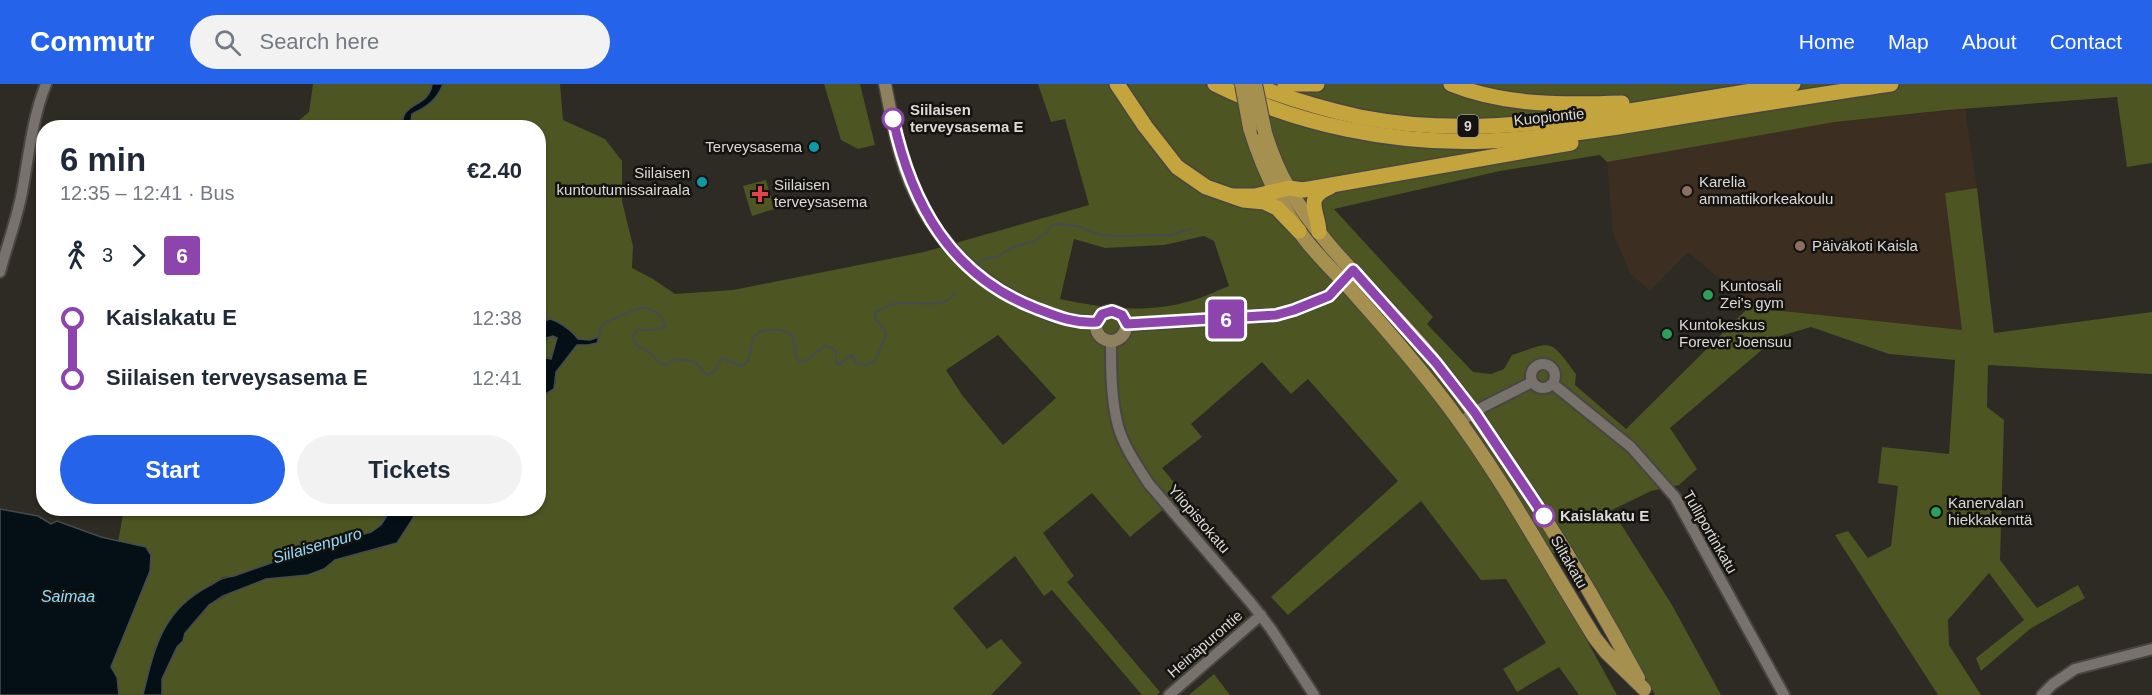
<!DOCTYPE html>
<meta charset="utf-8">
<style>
:root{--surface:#fff;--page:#f2f2f3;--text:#1f2937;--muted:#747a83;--accent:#2563eb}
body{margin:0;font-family:Arial,sans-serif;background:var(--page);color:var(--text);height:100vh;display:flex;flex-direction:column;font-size:22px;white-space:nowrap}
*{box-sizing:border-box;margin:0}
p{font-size:20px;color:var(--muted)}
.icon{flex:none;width:33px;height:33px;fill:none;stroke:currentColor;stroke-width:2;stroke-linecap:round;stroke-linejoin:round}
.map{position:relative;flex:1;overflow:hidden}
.drawer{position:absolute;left:36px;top:36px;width:510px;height:396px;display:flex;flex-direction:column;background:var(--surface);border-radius:24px;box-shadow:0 2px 4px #0004}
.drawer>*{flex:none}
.badge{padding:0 12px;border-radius:4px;font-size:21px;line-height:39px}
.map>.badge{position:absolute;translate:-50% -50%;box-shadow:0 0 0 3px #fff}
.legs{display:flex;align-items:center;gap:9px;height:66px;padding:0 24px;font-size:20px}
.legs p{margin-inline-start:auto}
.overview{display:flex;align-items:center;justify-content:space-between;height:102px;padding:0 24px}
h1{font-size:33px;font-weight:700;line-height:45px}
.cta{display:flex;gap:12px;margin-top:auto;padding:12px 24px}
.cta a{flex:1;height:69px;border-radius:36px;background:var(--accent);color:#fff;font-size:24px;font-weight:700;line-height:69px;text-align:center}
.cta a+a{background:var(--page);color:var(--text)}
ul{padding:0 24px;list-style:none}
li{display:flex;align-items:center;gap:21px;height:60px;font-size:22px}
li i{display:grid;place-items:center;width:9px;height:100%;margin:0 8px;background:currentColor}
li i::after{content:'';width:15px;height:15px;margin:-8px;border:4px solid;border-radius:50%;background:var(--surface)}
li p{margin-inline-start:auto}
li:first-child i{background:linear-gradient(#0000 50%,currentColor 0)}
li:last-child i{background:linear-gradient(currentColor 50%,#0000 0)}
header{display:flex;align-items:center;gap:36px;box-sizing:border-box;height:84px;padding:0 30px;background:var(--accent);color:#fff}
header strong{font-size:28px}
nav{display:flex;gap:33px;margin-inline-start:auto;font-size:21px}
.search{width:420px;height:54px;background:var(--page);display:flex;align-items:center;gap:15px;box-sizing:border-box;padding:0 21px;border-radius:33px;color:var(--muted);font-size:22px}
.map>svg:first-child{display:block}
</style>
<header>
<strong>Commutr</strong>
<div class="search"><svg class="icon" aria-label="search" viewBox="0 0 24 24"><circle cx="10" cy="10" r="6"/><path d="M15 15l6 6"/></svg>Search here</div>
<nav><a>Home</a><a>Map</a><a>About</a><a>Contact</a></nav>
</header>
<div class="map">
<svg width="2152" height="611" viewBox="0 0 2152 611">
<rect width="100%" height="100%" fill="#2e2a24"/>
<!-- education -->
<polygon fill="#3c2f21" points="1965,25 1977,104 1945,109 1962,246 1763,225 1741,213 1688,168 1650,207 1630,189 1613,149 1607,78 1835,38"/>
<!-- green -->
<g fill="#4d5523" fill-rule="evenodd">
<path d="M 313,0 L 432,0 C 430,24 400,17 403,43 L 290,44 L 309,28 Z"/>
<path d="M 443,0 L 560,0 L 563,36 L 605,55 L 622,77 L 622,117 L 633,162 L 632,184 L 653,195 L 675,210 L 733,206 L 924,168 L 1089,121 L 1065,35 L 1051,38 L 1038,0 L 2152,0 L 2152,79 L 2127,83 L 2117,13 L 1948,26 L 1835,38 L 1607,78 L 1600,71 L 1500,87 L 1334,125 L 1433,233 L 1427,240 L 1473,288 L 1491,290 L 1504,285 L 1512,271 C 1554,257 1549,254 1576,290 L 1575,301 L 1626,345 L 1745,227 L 1741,213 L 1763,225 L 1962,246 L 1945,109 L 1977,104 L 1994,249 L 2152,228 L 2152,290 L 1988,281 L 1987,323 L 2004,336 L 2000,476 L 2037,524 L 2078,501 L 2085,514 L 2030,545 L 1981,587 L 1976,574 L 2024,536 L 1989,489 L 1948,536 L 1949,561 L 1981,611 L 1938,611 L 1835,451 L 1848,447 L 1868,474 L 1891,462 L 1898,402 L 1878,399 L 1882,363 L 1949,370 L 1955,276 L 1889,270 L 1811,243 L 1777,253 L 1670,344 L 1697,385 L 1679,401 L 1651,407 L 1612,426 L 1672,521 L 1721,611 L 1655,611 L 1571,461 L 1564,471 L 1537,466 L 1617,611 L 1579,611 L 1559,583 L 1517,608 L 1503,585 L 1546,559 L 1506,495 L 1481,496 L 1421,417 L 1288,531 L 1271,513 L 1398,397 L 1308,295 L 1291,310 L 1262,278 L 1191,340 L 1202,353 L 1162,384 L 1183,409 L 1130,453 L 1092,409 L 1043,449 L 1074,492 L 1067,498 L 1160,608 L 1157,611 L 1142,611 L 1052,506 L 1044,512 L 1015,472 L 953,524 L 987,565 L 1001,555 L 1022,579 L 991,611 L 162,611 L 162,595 L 177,563 L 183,557 L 185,549 L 206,526 L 155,563 L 143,611 L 84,611 L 129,537 L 144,503 L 146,463 L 118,458 L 124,425 L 391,425 L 381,441 L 371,448 L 314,464 L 234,492 L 223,493 L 205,504 L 211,520 L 238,505 L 266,495 L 308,491 L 324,485 L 335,476 L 382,464 L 412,436 L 417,425 L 538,424 L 539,314 L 549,309 L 556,299 L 556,288 L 577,260 L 588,261 L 598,254 L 590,256 L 578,255 L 559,238 L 539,243 L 539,256 L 538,44 L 410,43 L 412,30 C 427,23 437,16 443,0 ZM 1204,152 L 1214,157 L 1229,202 C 1216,207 1203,214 1190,217 C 1147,230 1102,224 1060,215 L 1074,155 L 1105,164 L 1164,161 ZM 998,251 L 1056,314 L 1003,361 L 962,311 L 946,286 Z"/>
<polygon points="824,0 860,0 875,61 858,65 841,56"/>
<polygon points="766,96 774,125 752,132 743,102"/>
<polygon points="549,252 557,254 554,271 549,275 538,272"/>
<polygon points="1214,590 1230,611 1189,611"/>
</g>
<!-- water -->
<g fill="#041016" stroke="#454c50" stroke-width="1.5">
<path d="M 432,0 L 443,0 C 437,16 427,23 412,30 L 410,43 L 403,43 C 399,17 430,24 432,0 Z"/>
<path d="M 549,235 C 558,236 573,248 578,255 L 590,256 L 599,253 L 597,259 L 588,261 L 577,261 L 556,288 L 554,305 L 539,314 L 539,272 L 551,275 L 557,254 L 553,252 L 546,254 L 539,272 L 539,243 L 542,239 Z"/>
<polygon points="0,425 38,432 51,440 57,437 101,453 146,463 151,471 150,487 111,583 117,593 119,611 0,611"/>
<path d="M 391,425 L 417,425 L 412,436 L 397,459 L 335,476 L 324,485 L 308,491 L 266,495 L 223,512 L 209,521 L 185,549 L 183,557 L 177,563 L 162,595 L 162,611 L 143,611 C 154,565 162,526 209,502 C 218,497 223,493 234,492 L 314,464 L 371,448 L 381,441 Z"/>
</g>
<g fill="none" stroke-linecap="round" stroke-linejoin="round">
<!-- stream -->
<g stroke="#454c50" stroke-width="2">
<polyline points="979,179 986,174 997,173 1013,163 1032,158 1045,150 1051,142 1057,140 1077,142 1101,151 1115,152 1171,151 1191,145"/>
<path d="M 599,254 C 601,235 606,239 621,232 C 639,224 643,219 661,232 L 665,243 L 651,246 L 637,246 L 634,249 L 633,256 L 637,262 L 648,267 L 660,279 L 667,281 L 674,275 C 680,276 691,275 696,279 C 701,282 702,288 707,291 L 713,289 L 722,274 L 742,282 C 753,276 749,265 753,255 C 759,242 784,244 793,252 L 796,273 L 800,278 L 807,276 L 826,261 L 836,267 L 836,276 L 838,281 L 852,271 L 856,279 L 866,281 L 875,277 L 886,252 L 885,247 L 875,234 L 875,228 C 883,225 891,220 899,219 C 914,217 946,226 955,209"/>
</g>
<!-- tertiary casing -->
<g stroke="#494641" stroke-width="14">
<g id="tertiary">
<path d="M 0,188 C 7,161 17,135 22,108 C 29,71 32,35 46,0"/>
<path d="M 1111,258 C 1111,286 1111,315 1118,342 C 1124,363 1138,383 1149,400 L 1251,519 L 1271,545 L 1314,611"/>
<circle cx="1543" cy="292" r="12"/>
<polyline points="1553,300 1631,363 1675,413 1784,611"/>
<polyline points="1460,338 1483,323 1532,298"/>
<polyline points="1169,611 1261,531"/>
<polyline points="2042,611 2053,600 2075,585 2152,565"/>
</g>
</g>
<!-- secondary casing -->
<g stroke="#494641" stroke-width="15">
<g id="secondary">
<path d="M 885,0 C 890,24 894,48 901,72 C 919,134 958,182 1014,214 C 1039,228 1068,240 1097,238"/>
<circle cx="1111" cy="242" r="15"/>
<polyline points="1127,241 1276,231 1294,226 1329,211 1348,191"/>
</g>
</g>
<!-- primary casing -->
<g stroke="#494641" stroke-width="16">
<g id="primary">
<path d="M 1250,44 C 1261,80 1277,115 1299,147 C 1313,168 1336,189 1353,208 C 1387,246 1419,283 1449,323 C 1504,397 1547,477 1595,554 L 1606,568 L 1644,605"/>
<path d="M 1265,49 C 1271,68 1278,86 1288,103 C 1325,169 1391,221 1437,280 C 1514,378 1579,485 1638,594"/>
</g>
</g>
<!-- motorway casing -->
<g stroke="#494641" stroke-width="18">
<g id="motorway">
<polyline points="1117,0 1145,42 1177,83 1206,103 1243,116 1264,118 1277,124 1299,147"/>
<path d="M 1215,0 C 1298,41 1395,61 1488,57 C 1554,54 1620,43 1685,32 C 1754,21 1822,10 1891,0"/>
<path d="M 1251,0 C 1287,14 1323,25 1360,33 C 1452,51 1545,40 1636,26 C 1689,17 1741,9 1793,0"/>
<polyline points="1285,0 1317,0"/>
<path d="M 1451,0 C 1505,22 1565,21 1622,19"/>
<polyline points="1233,112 1255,112 1289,104 1303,106 1571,59"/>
<path d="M 1319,148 C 1318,127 1303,114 1330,103"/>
</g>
</g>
<!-- tertiary -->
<use href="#tertiary" stroke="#77726c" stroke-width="10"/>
<!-- secondary -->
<use href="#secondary" stroke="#8e815e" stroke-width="12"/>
<!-- primary -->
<use href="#primary" stroke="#a5904f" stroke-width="14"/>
<!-- motorway -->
<use href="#motorway" stroke="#c4a43c" stroke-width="15"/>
<!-- primary-bridge casing -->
<g stroke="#494641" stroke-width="16" stroke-linecap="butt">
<g id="primary-bridge">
<polyline points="1242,0 1250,44"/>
<polyline points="1255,0 1265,49"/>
</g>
</g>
<!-- primary-bridge -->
<use href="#primary-bridge" stroke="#a5904f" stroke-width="14"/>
</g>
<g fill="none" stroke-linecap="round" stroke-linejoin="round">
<!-- line-1 casing -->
<g stroke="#fff" stroke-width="14">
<path id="line-1" d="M 893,35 C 911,119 950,191 1035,224 C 1056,232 1074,240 1097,238 L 1102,230 L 1112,227 L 1122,231 L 1127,240 L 1276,231 L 1294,226 L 1329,212 L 1353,186 L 1436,279 L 1475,329 L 1544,432"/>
</g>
<!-- line-1 -->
<use href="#line-1" stroke="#8e44ad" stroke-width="9"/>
</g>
<!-- markers -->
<g fill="#fff" stroke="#8e44ad" stroke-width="3">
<circle cx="893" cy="35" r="10"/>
<circle cx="1544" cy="432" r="10"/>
</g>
<g fill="#0f9aa8" stroke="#141310" stroke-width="2">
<circle cx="814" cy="63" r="6"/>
<circle cx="702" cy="98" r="6"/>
</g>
<g fill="#8d6e63" stroke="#141310" stroke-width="2">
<circle cx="1687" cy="107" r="6"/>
<circle cx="1800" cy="162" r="6"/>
</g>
<path fill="#e0444e" stroke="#141310" stroke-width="2" d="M757 101h6v6h6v6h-6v6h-6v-6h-6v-6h6z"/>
<g fill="#2e9e5b" stroke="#141310" stroke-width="2">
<circle cx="1708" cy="211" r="6"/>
<circle cx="1667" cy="250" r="6"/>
<circle cx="1936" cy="428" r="6"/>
</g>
<g text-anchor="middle" stroke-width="5" stroke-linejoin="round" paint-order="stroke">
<!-- shield labels -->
<rect fill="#141310" stroke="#a09e9b" stroke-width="1.5" x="1457.5" y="31" width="21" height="22" rx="4.5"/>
<g font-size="14" font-weight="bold" fill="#dcd9d6">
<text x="1468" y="47">9</text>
</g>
<!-- stop labels -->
<g font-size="15" font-weight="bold" fill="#dcd9d6" stroke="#141310" text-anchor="start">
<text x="910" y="31">Siilaisen<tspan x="910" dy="17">terveysasema E</tspan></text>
<text x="1560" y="437">Kaislakatu E</text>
</g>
<!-- street labels -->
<g font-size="15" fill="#dcd9d6" stroke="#141310">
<text transform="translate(1549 33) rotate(-6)" y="5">Kuopiontie</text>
<text transform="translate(1199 435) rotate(49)" y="5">Yliopistokatu</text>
<text transform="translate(1710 448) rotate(60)" y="5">Tulliportinkatu</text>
<text transform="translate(1569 478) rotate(60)" y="5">Siltakatu</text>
<text transform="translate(1205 560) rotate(-41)" y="5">Heinäpurontie</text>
</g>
<!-- poi labels -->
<g font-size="15" fill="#dcd9d6" stroke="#141310" text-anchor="start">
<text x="802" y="68" text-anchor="end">Terveysasema</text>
<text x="690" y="94" text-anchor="end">Siilaisen<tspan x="690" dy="17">kuntoutumissairaala</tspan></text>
<text x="1699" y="103">Karelia<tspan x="1699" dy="17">ammattikorkeakoulu</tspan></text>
<text x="774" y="106">Siilaisen<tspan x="774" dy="17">terveysasema</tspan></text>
<text x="1812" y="167">Päiväkoti Kaisla</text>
<text x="1720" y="207">Kuntosali<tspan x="1720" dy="17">Zei's gym</tspan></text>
<text x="1679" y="246">Kuntokeskus<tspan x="1679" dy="17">Forever Joensuu</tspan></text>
<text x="1948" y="424">Kanervalan<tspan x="1948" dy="17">hiekkakenttä</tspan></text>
</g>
<!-- water labels -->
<g font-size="16" font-style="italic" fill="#94dcfd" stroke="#141310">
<text transform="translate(317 461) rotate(-16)" y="6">Siilaisenpuro</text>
<text x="68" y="518">Saimaa</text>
</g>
</g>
</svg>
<b class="badge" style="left:1226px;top:235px;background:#8e44ad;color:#fff">6</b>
<section class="drawer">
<div class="overview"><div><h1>6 min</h1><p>12:35 – 12:41 · Bus</p></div><b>€2.40</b></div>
<div class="legs"><svg class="icon" aria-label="walk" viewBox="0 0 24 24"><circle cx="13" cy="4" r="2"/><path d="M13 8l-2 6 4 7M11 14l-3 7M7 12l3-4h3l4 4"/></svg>3<svg class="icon" aria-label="forward" viewBox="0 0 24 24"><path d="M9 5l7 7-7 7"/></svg><b class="badge" style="background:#8e44ad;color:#fff">6</b></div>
<ul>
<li><i style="color:#8e44ad"></i><b>Kaislakatu E</b><p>12:38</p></li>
<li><i style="color:#8e44ad"></i><b>Siilaisen terveysasema E</b><p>12:41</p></li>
</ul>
<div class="cta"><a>Start</a><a>Tickets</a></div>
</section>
</div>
